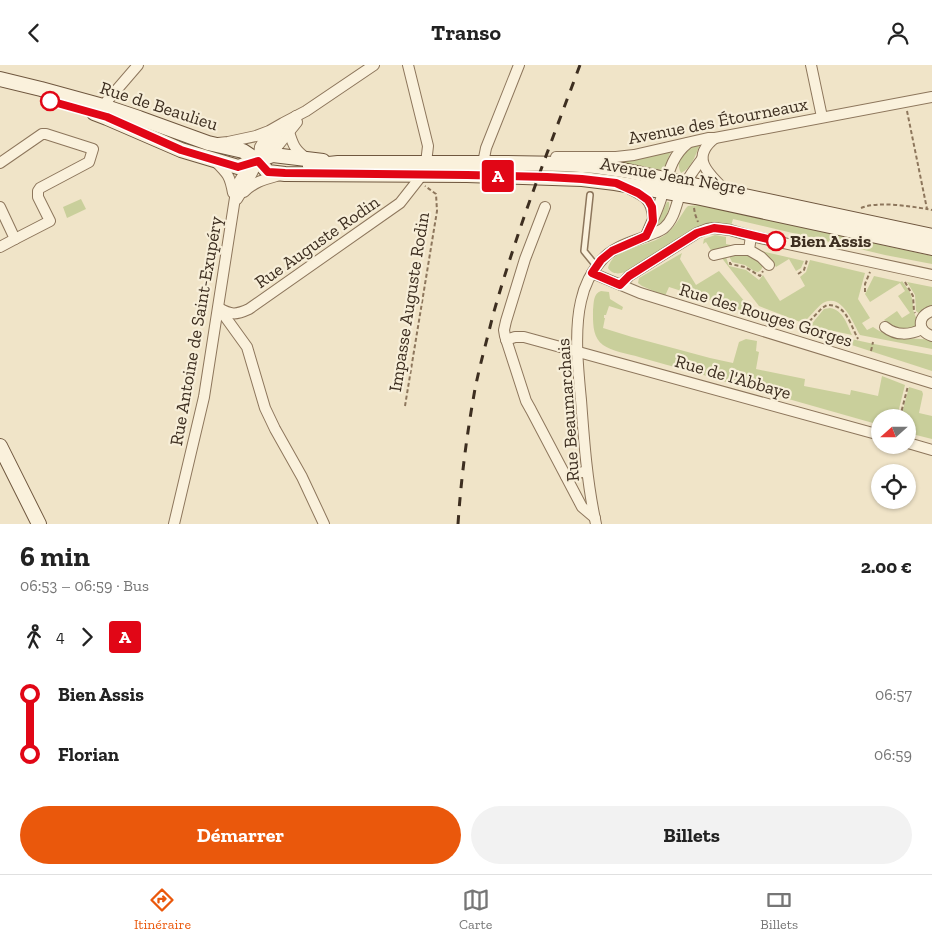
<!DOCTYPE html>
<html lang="fr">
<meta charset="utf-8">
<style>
:root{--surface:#fff;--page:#f2f2f2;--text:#222;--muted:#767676;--line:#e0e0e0;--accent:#ea580c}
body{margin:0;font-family:"Zilla Slab",serif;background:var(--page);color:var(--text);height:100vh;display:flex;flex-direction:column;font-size:19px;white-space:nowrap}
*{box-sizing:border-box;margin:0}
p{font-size:16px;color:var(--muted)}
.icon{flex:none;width:28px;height:28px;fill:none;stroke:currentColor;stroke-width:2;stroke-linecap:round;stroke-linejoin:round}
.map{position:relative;height:459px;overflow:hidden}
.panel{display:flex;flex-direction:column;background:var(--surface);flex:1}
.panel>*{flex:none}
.badge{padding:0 10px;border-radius:4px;font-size:18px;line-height:32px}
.needle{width:32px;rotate:249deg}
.buttons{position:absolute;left:871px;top:344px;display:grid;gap:10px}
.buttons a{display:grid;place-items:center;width:45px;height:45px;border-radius:50%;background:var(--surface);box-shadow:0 1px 4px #0004;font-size:25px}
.map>.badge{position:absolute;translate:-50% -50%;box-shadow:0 0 0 2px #fff}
.legs{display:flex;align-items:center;gap:8px;height:55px;padding:0 20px;font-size:16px}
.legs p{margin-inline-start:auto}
.head{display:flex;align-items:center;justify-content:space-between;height:85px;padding:0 20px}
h1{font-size:28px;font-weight:700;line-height:38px}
.button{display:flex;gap:10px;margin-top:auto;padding:10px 20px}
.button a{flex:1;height:58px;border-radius:30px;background:var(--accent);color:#fff;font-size:20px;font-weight:700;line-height:58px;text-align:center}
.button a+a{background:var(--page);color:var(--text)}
ul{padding:0 20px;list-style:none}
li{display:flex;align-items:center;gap:18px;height:60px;font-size:19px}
li i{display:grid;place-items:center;width:8px;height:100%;margin:0 6px;background:currentColor}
li i::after{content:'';width:12px;height:12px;margin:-6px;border:4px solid;border-radius:50%;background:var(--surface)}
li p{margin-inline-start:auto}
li:first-child i{background:linear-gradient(#0000 50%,currentColor 0)}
li:last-child i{background:linear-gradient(currentColor 50%,#0000 0)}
header{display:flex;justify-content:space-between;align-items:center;height:65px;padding:0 20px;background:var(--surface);font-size:22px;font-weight:700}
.tabs{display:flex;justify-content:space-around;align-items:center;height:70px;border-top:1px solid var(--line);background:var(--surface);font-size:14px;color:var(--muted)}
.tabs a{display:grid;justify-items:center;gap:2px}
.tabs .on{color:var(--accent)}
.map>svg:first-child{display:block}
</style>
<header><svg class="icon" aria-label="back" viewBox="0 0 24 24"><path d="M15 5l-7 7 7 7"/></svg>Transo<svg class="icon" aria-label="person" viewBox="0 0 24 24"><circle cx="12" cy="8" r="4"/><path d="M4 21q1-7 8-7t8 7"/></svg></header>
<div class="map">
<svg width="932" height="459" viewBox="0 0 932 459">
<rect width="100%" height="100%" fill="#f0e4c8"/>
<!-- green -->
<g fill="#c9cf9b">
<path d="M 697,79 L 699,80 L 699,82 C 695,91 691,104 681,108 C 676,99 680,88 689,82 C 691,80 694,80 697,79 Z"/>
<polygon points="671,85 665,104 662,105 618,97"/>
<polygon points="81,134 86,144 67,153 63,142"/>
<path d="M 667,137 L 669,137 C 670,145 665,154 659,161 L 657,158 Z"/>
<path d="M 699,140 L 932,191 L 932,199 L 885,190 L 733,154 L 731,161 L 709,159 L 632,204 C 624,208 614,212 608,203 C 613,182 645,182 660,173 C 673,166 678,155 686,143 L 688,141 Z"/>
<polygon points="715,170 726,172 726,179 741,182 712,187 706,177 703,179 704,174"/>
<polygon points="757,185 804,196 801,203 796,206 789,194 776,202 769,193"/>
<polygon points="741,187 758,193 763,201 761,205 758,207 754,206 745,200 732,197 730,193 730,189"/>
<polygon points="682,188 680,194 696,220 719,206 756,250 669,222 665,231 642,221 638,218 639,213"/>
<path d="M 721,192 L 726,192 L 729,201 L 746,205 L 759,215 L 763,210 L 780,236 L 805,221 L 800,212 L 806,207 L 810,195 L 865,208 L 858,234 L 870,253 L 862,258 L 867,265 L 873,262 C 889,274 912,273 932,275 L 932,284 L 860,270 C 853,258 842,227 823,238 C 816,243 810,252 803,258 L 759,241 Z"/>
<path d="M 874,211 L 901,217 L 902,216 C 905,220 909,225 911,230 C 915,242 910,244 919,257 L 917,263 L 912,266 L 894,262 L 884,255 L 897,246 L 902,253 L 910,248 L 898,231 L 905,226 L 900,218 L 870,237 L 865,229 Z"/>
<polygon points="907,217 932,222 932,243 921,250 916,246 915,230"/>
<path d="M 601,226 L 609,227 L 610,234 L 623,242 L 622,245 L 609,241 L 606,250 L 604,250 L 604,253 L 605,253 L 603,263 L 632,272 L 710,293 L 733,298 L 739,277 L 746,274 L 757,276 L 756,286 L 759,287 L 756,304 L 805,314 L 804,321 L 850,330 L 851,325 L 878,331 L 882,311 L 905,320 L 897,352 L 880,352 L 880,360 L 750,323 L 745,323 C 710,311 674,302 639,292 C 629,289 611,286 603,280 C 592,272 593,256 593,245 C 594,237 593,229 601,226 Z"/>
<path d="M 830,243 C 843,245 847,259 852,270 L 810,261 L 824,244 Z"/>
<polygon points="796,262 874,279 932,290 932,306"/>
<polygon points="909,322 922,326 923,329 919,348 932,351 932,374 908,368 908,352 901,352"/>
</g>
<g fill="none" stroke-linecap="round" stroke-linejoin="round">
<!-- service casing -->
<g stroke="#8d765c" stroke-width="8">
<polyline id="service" points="590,130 584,186 597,202"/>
</g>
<!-- minor casing -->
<g stroke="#8d765c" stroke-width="12">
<g id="minor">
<polyline points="408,0 428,81 426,98"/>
<polyline points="811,0 822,52"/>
<polyline points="101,45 107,36 138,0"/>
<path d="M 289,67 C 293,80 295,85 306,93"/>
<path d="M 715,73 C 689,93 709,109 726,126"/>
<polyline points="218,78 228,77 256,71 269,66 283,58 306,46 374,0"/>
<polyline points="266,90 276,83 297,57"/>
<polyline points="556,92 616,92 634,90 708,73 715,73 932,32"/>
<path d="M 215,96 C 228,109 230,111 233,128"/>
<polyline points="0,98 42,69 46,69 93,84 89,97 40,123 38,126 38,132 50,156 15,174"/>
<polyline points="483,98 486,83 519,0"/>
<path d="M 630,124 C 645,131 652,135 653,153"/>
<path d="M 244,127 C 255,116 266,114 280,110"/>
<polyline points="237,134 247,118 258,96 260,82 264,75 274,67"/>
<polyline points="0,142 15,174 0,182"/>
<polyline points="545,142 525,194 506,256 504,265 505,271 526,336 531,345 582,442 595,453"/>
<path d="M 646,171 C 651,158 657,147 661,134 C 668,112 670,92 688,78"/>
<polyline points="751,171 749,185 761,192 769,200"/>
<polyline points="714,190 735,185 749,185"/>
<polyline points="592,208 640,228 932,318"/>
<polyline points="621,220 629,211 697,168 707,164 714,163 730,165 751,171 932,210"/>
<path d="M 219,243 C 231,250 236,250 249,244 L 400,138 L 422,110"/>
<polyline points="221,246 247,282 265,343 275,364 302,412 324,459"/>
<path d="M 932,246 C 917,251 917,266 932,271"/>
<path d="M 885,262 C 896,271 910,270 922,264"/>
<polyline points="506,275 515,272 524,272 880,370"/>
<polyline points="908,378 932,385"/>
<polyline points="566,411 587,406"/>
<polyline points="174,459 204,332 237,120 243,110 258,96 269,83 271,78 278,68 296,51"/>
<path d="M 596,459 C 587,418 584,376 581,335 C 578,304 574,266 581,236 C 584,222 591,207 601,196 C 612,182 631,177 647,171 C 653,168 659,167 664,163 C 674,154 676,141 680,129 C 685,116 694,105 702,94"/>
</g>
</g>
<!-- secondary casing -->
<g stroke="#6f573f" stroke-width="16">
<g id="secondary">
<polyline points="0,14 41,24 103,41 139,53 208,78 243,86 258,96 268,107 285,109 467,110 582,114 615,118 696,132 932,183"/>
<polyline points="94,48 107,53 181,85 238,102 273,90 323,96"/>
<polyline points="310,101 338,98 508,98 566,99 595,101 623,105 932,171"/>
<polyline points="0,381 39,459"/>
</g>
</g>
<!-- path -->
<g stroke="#8d765c" stroke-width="2" stroke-dasharray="4 2.5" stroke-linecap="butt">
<polyline points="907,46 927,144 932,145"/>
<polyline points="694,143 695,149 698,157"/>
<path d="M 861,143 C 878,136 908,141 927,144"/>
<polyline points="730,197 730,199 745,202 760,211 763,206"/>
<polyline points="798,209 804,205 807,195"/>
<polyline points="905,217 913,231 914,246 915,248"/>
<polyline points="865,227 865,219 870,207"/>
<path d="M 805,261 L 822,243 L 827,240 C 846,239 850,259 858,274"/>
<polyline points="871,286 873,277"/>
<polyline points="405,341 437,146 436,129 425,121"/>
<polyline points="900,352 908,321"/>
</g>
<!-- service -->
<use href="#service" stroke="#faf1dc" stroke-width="5"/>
<!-- minor -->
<use href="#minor" stroke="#faf1dc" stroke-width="10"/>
<!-- secondary -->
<use href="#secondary" stroke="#faf1dc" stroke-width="14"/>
<!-- rail -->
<path stroke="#3d2e20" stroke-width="3" stroke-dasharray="9 9" stroke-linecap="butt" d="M 458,459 C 461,414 467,368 475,324 C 480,299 487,275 493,250 C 517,165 549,83 580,0"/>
</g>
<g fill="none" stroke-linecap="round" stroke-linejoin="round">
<!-- line-1 casing -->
<g stroke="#fff" stroke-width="11">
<polyline id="line-1" points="50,36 107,52 181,85 238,102 258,96 268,107 285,108 467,110 547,112 582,114 616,118 638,128 648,135 652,142 653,156 646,171 612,186 601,195 592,208 620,220 629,211 697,168 714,163 730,165 776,176"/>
</g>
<!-- line-1 -->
<use href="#line-1" stroke="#e10616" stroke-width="8"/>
</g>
<!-- markers -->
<g fill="#fff" stroke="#e10616" stroke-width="2.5">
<circle cx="50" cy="36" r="9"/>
<circle cx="776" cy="176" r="9"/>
</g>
<g text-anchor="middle" stroke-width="4.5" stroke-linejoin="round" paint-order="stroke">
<!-- street labels -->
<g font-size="18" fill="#3d2e20" stroke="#f7eed8">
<text transform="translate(159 41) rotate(18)" y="6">Rue de Beaulieu</text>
<text transform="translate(718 56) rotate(-11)" y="6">Avenue des Étourneaux</text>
<text transform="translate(673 111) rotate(10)" y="6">Avenue Jean Nègre</text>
<text transform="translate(317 177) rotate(-35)" y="6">Rue Auguste Rodin</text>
<text transform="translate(409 237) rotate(-81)" y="6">Impasse Auguste Rodin</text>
<text transform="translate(766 250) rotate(17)" y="6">Rue des Rouges Gorges</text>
<text transform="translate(196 266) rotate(-80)" y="6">Rue Antoine de Saint-Exupéry</text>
<text transform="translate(733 312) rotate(16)" y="6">Rue de l'Abbaye</text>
<text transform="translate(568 345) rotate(-94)" y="6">Rue Beaumarchais</text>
</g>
<!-- stop labels -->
<g font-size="18" font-weight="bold" fill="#3d2e20" stroke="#f7eed8" text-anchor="start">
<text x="790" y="182">Bien Assis</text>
</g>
</g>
</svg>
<div class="buttons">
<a><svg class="needle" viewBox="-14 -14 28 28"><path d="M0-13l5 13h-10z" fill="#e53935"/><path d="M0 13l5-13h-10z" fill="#767676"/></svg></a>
<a><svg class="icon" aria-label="locate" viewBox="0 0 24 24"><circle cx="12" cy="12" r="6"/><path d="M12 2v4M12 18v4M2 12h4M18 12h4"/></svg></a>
</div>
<b class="badge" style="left:498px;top:111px;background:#e10616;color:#fff">A</b>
</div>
<section class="panel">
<div class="head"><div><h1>6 min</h1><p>06:53 – 06:59 · Bus</p></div><b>2.00 €</b></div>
<div class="legs"><svg class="icon" aria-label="walk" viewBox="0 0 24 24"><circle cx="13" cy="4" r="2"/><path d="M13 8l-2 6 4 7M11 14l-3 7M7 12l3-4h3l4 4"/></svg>4<svg class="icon" aria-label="forward" viewBox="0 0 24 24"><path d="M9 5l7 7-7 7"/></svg><b class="badge" style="background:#e10616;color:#fff">A</b></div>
<ul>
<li><i style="color:#e10616"></i><b>Bien Assis</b><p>06:57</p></li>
<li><i style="color:#e10616"></i><b>Florian</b><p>06:59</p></li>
</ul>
<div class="button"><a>Démarrer</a><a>Billets</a></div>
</section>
<nav class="tabs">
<a class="on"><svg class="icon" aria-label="directions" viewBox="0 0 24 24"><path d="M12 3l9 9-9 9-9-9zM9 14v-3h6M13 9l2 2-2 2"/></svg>Itinéraire</a>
<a><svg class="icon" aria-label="map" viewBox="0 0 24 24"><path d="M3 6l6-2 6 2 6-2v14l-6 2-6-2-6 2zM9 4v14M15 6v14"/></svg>Carte</a>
<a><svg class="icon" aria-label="tickets" viewBox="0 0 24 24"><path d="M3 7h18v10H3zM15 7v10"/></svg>Billets</a>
</nav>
